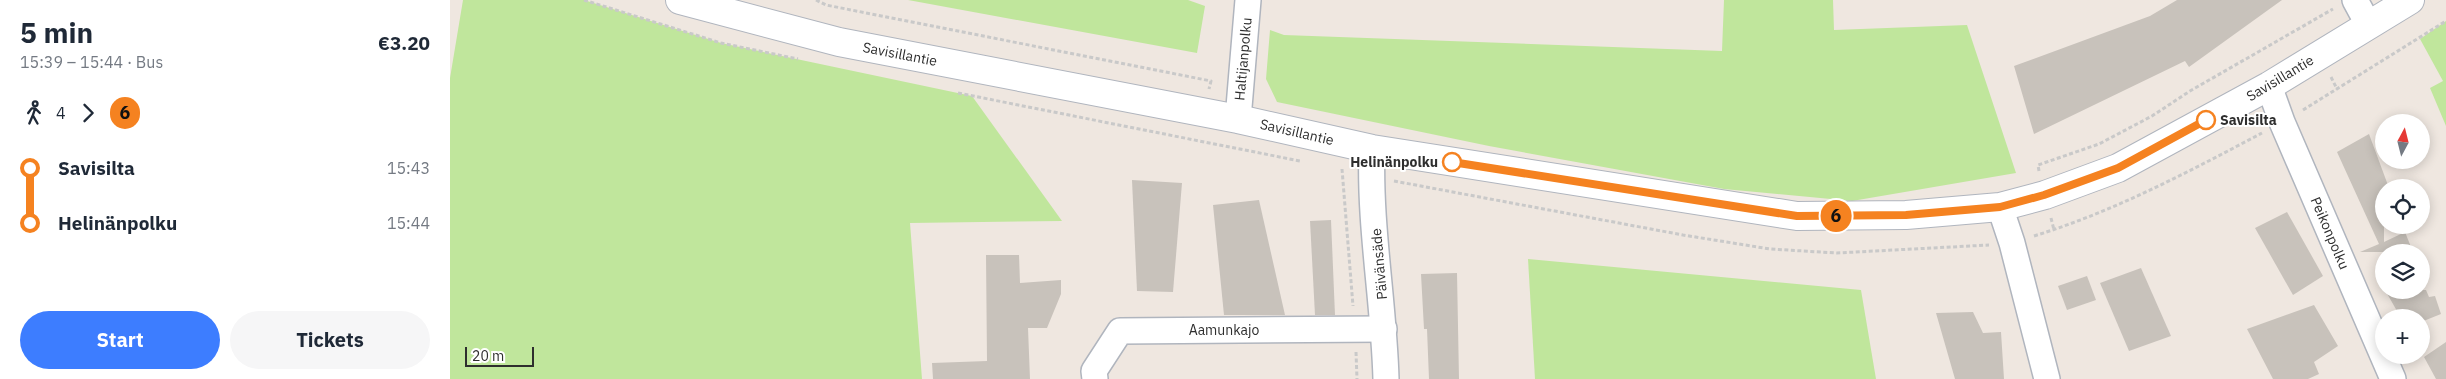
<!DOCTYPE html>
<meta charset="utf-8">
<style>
:root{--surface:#fff;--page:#f6f6f7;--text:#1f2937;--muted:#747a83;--accent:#3d7dff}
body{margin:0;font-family:"IBM Plex Sans",sans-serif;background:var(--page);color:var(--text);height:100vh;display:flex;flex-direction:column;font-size:19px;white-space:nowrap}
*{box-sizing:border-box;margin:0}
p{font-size:16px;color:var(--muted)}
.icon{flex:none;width:28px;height:28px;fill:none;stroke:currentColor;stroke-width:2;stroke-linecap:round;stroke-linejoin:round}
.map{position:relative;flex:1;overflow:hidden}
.details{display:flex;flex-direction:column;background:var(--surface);width:450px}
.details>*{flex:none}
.badge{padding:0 10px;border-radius:16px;font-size:18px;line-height:32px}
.needle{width:32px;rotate:7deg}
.fabs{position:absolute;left:1925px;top:114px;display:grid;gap:10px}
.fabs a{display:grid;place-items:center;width:55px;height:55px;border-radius:50%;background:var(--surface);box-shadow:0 2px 12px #0003;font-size:25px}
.scale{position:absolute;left:15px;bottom:12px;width:69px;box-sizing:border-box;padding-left:5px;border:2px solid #2e2e2e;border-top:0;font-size:14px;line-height:18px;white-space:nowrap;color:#2e2e2e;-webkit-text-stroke:4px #fff;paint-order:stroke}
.map>.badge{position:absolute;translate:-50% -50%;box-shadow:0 0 0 2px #fff}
.legs{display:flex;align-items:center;gap:8px;height:55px;padding:0 20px;font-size:16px}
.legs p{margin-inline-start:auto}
.summary{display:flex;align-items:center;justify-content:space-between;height:85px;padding:0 20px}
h1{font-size:28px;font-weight:700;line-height:38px}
.cta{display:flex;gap:10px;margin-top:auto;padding:10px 20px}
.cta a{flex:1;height:58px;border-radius:30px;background:var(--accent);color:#fff;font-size:20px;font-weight:700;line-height:58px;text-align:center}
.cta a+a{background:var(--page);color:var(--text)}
ul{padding:0 20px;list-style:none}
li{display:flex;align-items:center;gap:18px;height:55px;font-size:19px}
li i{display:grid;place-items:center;width:8px;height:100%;margin:0 6px;background:currentColor}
li i::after{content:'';width:12px;height:12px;margin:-6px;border:4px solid;border-radius:50%;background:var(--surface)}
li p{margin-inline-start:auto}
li:first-child i{background:linear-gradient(#0000 50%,currentColor 0)}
li:last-child i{background:linear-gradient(currentColor 50%,#0000 0)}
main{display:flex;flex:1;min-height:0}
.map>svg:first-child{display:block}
</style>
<main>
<section class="details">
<div class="summary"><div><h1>5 min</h1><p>15:39 – 15:44 · Bus</p></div><b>€3.20</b></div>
<div class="legs"><svg class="icon" aria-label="walk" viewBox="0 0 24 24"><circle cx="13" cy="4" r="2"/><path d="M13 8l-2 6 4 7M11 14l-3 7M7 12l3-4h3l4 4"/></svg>4<svg class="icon" aria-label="forward" viewBox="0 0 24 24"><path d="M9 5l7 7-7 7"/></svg><b class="badge" style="background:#f58220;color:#111">6</b></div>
<ul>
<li><i style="color:#f58220"></i><b>Savisilta</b><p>15:43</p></li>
<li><i style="color:#f58220"></i><b>Helinänpolku</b><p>15:44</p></li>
</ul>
<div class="cta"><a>Start</a><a>Tickets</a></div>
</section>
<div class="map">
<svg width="1996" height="379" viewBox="0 0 1996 379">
<rect width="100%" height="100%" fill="#efe7e0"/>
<!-- green -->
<g fill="#c0e69c">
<polygon points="13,0 134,0 271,43 522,96 612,221 460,223 472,379 0,379 0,78"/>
<polygon points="458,0 738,0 755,6 747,53"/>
<polygon points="1274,0 1383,0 1384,30 1517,25 1566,173 1402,201 1274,189 1039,146 827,102 816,79 820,30 834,35 1272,51"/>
<polygon points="1996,21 1996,126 1980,88 1993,81 1970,39"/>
<polygon points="1078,259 1411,290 1426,379 1085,379"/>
</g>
<!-- building -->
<g fill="#c8c2bb">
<polygon points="1727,0 1832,0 1739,67 1735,61 1584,134 1564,66 1700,16"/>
<polygon points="1919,134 1939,188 1934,188 1934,242 1955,232 1963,252 1934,252 1934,255 1933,252 1910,252 1929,244 1887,152"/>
<polygon points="682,180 732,183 723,292 687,291"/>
<polygon points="809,200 835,315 774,315 763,205"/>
<polygon points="1837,212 1873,276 1843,295 1805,228"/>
<polygon points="881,220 885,315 865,315 860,221"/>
<polygon points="536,255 569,255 570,283 611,280 611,294 597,328 578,328 580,379 483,379 482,363 537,361"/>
<polygon points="1691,268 1721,336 1679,351 1650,283"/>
<polygon points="1007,273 1009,379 979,379 977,329 974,329 971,274"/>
<polygon points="1637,276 1646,300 1617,310 1608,286"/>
<polygon points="1935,290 1976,290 1979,297 1985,296 1991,314 1971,322 1971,318 1951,318"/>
<polygon points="1864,305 1888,346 1864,362 1869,374 1858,379 1823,379 1797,329"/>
<polygon points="1523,312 1533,333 1551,332 1554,379 1505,379 1486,313"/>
<polygon points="1996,342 1996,379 1986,379 1974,357"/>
</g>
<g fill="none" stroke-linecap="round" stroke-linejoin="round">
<!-- minor casing -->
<g stroke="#b0b5be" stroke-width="28">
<g id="minor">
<polyline points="1905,0 1918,24"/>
<polyline points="1819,86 1832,122 1943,379"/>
<polyline points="788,119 798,0"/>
<path d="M 922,149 C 919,225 934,303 936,379"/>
<polyline points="1550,207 1562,243 1597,379"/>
<polyline points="645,379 644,371 670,331 934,329"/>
</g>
</g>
<!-- tertiary casing -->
<g stroke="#b0b5be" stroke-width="30">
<polyline id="tertiary" points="230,0 389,42 788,119 922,149 1347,216 1456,215 1550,207 1595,195 1668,168 1819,86 1960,0"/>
</g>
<!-- path -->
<g stroke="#c9c9c9" stroke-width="3" stroke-dasharray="4 2.5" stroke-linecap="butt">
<polyline points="134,0 271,43 348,59"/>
<polyline points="366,0 376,5 761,81 759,89"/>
<polyline points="1881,77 1887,89"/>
<polyline points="508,93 850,161"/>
<polyline points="1853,110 1996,21"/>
<polyline points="892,169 903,306"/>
<polyline points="1589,171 1588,165 1649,144 1702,116 1740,91 1883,9"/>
<polyline points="944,181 1233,235 1320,249 1387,253 1539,245"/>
<polyline points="1601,218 1604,230"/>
<path d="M 1584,236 C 1665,211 1738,172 1812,133"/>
<polyline points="906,352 907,379"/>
</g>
<!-- minor -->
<use href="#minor" stroke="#fff" stroke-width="25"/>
<!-- tertiary -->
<use href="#tertiary" stroke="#fff" stroke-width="28"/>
</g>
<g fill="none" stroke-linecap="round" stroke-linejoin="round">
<!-- line-1 casing -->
<g stroke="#fff" stroke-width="11">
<polyline id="line-1" points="1002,162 1347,216 1456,215 1550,207 1594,195 1668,168 1756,120"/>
</g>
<!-- line-1 -->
<use href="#line-1" stroke="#f58220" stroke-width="8"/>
</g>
<!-- markers -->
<g fill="#fff" stroke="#f58220" stroke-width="2.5">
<circle cx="1756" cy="120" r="9"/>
<circle cx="1002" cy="162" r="9"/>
</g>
<g text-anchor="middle" stroke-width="4" stroke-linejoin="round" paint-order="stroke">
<!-- street labels -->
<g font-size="14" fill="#2e2e2e" stroke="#fff">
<text transform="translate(450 54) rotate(11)" y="5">Savisillantie</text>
<text transform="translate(793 59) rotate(-85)" y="5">Haltijanpolku</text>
<text transform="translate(1830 78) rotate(-31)" y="5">Savisillantie</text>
<text transform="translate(847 132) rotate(13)" y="5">Savisillantie</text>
<text transform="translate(1880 233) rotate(67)" y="5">Peikonpolku</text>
<text transform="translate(929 264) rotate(-95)" y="5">Päivänsäde</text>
<text x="774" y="335">Aamunkajo</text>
</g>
<!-- stop labels -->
<g font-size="14" font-weight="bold" fill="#2e2e2e" stroke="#fff" text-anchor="start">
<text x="1770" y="125">Savisilta</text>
<text x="988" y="167" text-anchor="end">Helinänpolku</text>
</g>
</g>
</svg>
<div class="fabs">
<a><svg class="needle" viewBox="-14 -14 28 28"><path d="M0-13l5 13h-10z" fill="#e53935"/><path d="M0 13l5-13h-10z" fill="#747a83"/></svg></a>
<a><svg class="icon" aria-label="locate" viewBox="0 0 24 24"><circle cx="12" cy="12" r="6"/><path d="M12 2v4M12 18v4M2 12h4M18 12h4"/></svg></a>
<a><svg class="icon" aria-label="layers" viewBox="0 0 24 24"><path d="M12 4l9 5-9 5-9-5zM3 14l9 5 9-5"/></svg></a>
<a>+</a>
</div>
<div class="scale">20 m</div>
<b class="badge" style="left:1386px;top:216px;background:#f58220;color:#111">6</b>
</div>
</main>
